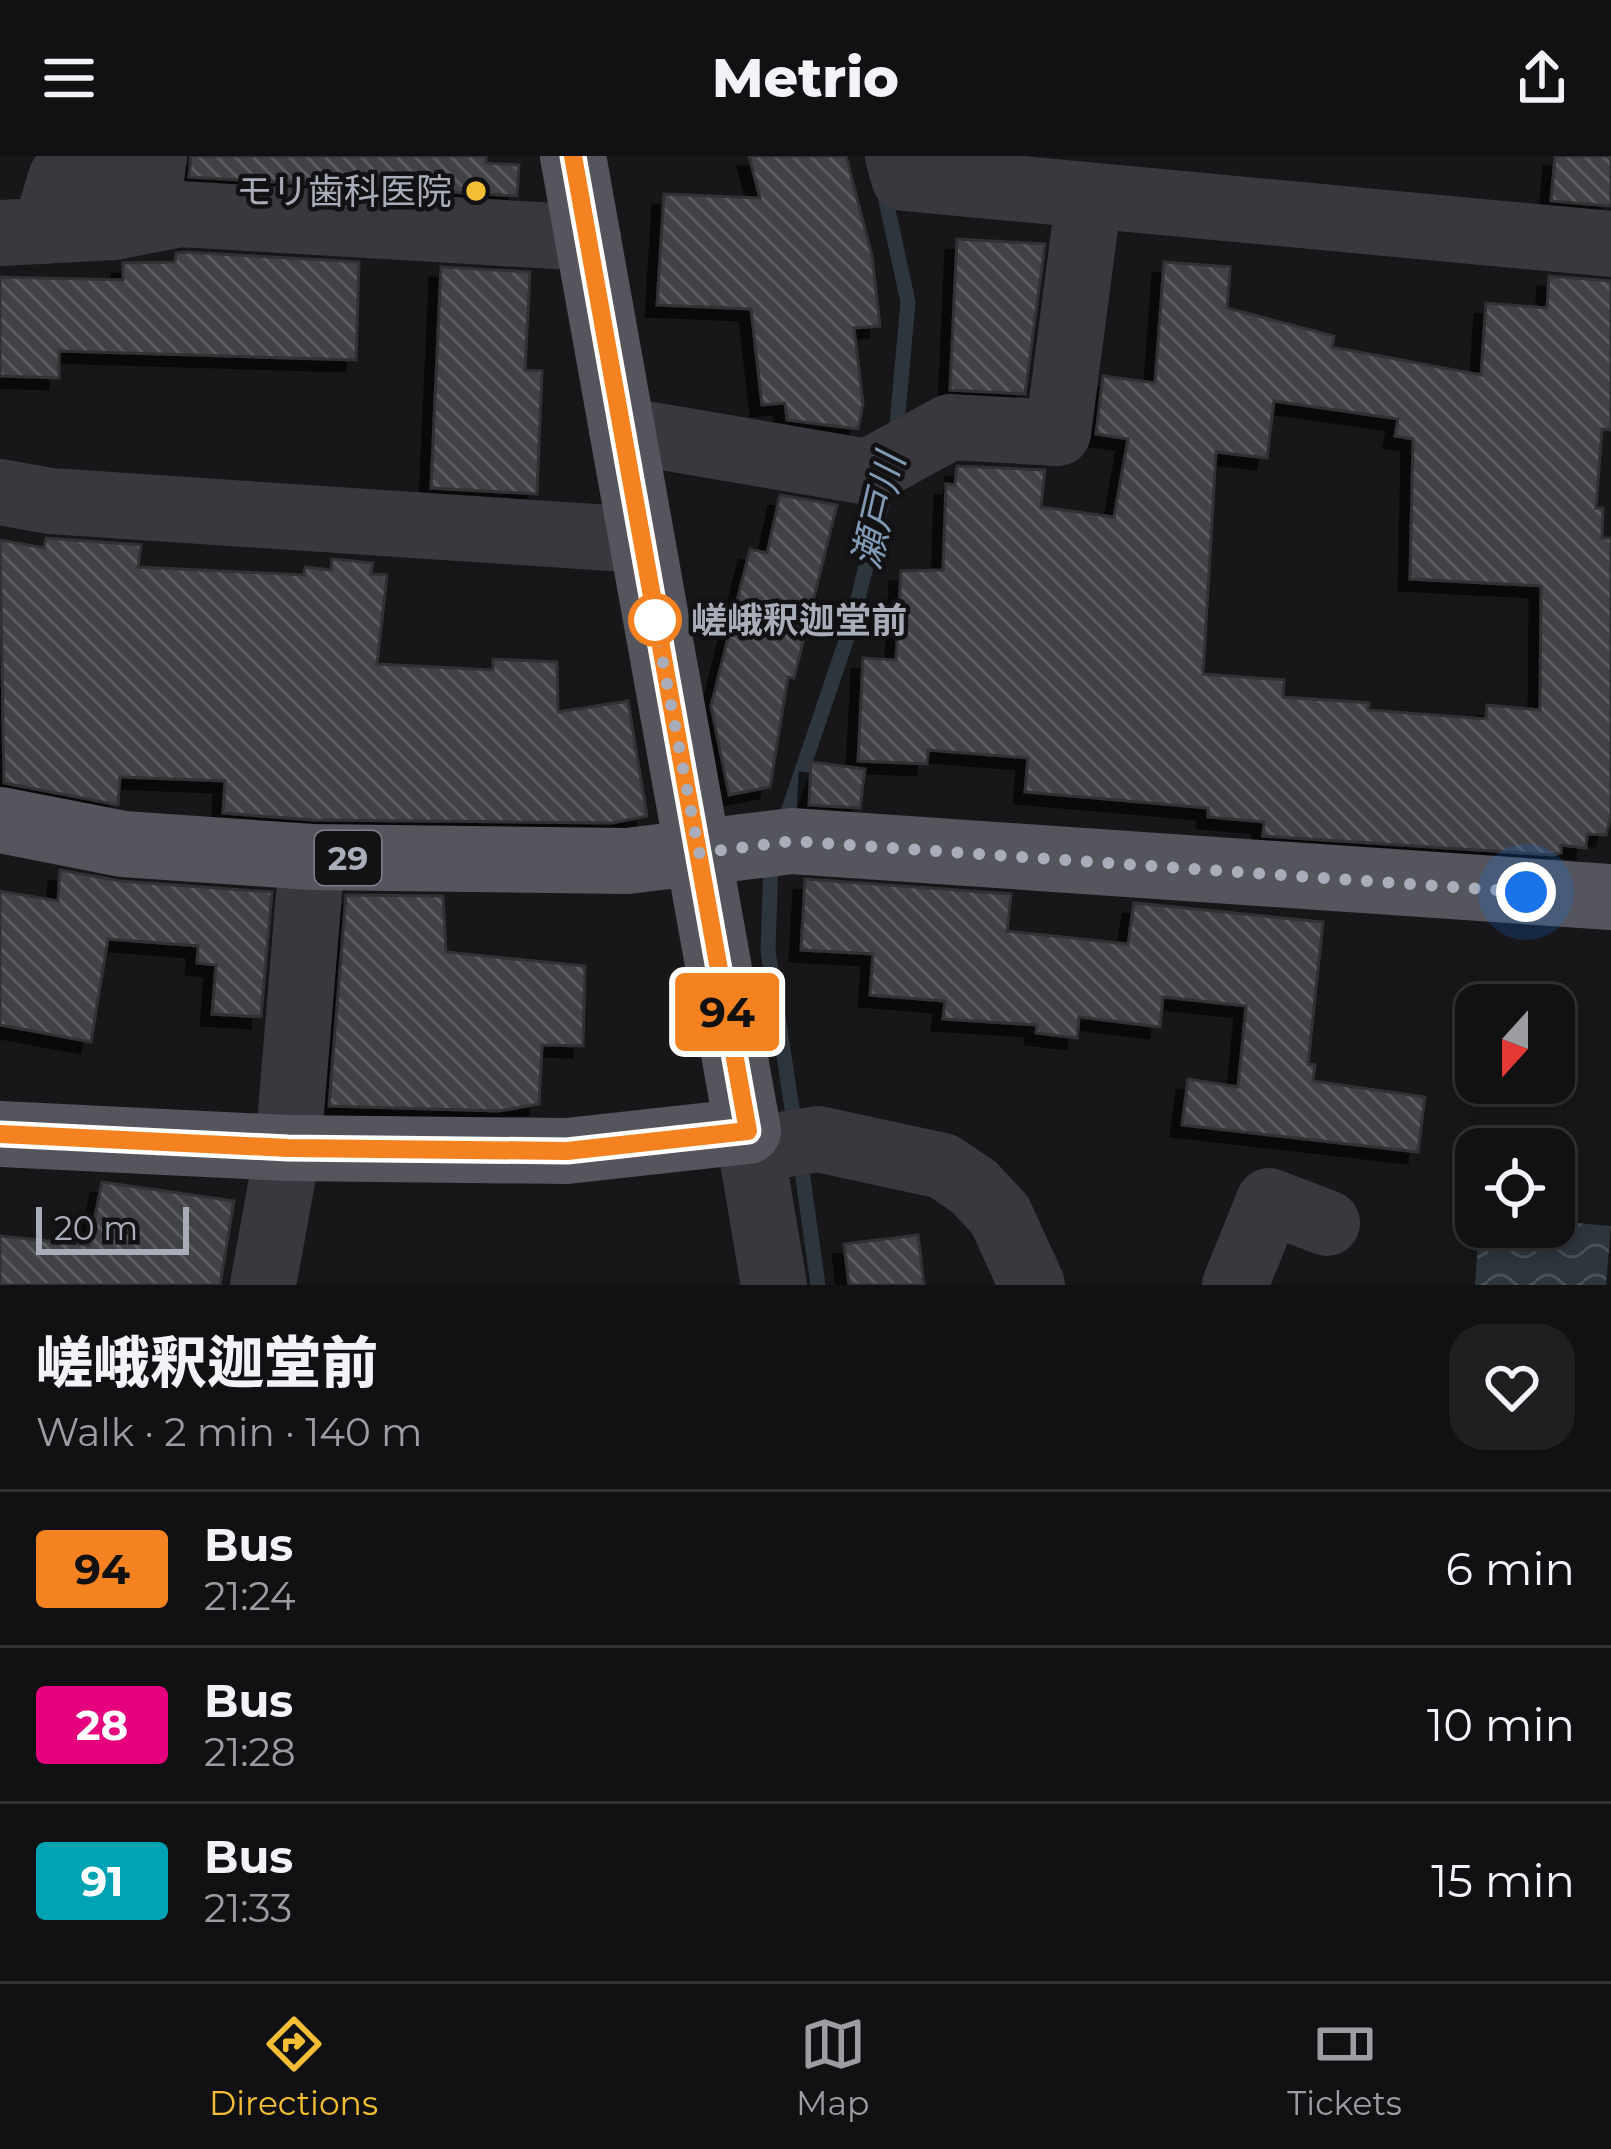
<!DOCTYPE html>
<meta charset="utf-8">
<style>
:root{--surface:#111113;--page:#1e1f21;--text:#f1f3f6;--muted:#9c9da0;--line:#303133;--accent:#f4be34}
body{margin:0;font-family:Montserrat,"Noto Sans JP",sans-serif;background:var(--page);color:var(--text);height:100vh;display:flex;flex-direction:column;font-size:45px;white-space:nowrap}
*{box-sizing:border-box;margin:0}
p{font-size:39px;color:var(--muted)}
.icon{flex:none;width:66px;height:66px;fill:none;stroke:currentColor;stroke-width:2;stroke-linecap:round;stroke-linejoin:round}
.map{position:relative;height:1129px;overflow:hidden}
.side{display:flex;flex-direction:column;background:var(--surface);flex:1}
.side>*{flex:none}
.badge{padding:0 24px;border-radius:9px;font-size:42px;line-height:78px}
.needle{width:78px;rotate:201deg}
.buttons{position:absolute;left:1455px;top:828px;display:grid;gap:24px}
.buttons a{display:grid;place-items:center;width:120px;height:120px;border-radius:24px;background:var(--surface);box-shadow:0 6px 18px #0003,0 0 0 3px var(--line);font-size:60px}
.scale{position:absolute;left:36px;bottom:30px;width:153px;box-sizing:border-box;padding-left:12px;border:6px solid #a9adb9;border-top:0;font-size:33px;line-height:42px;white-space:nowrap;color:#a9adb9;-webkit-text-stroke:9px #121214;paint-order:stroke}
.you{position:absolute;width:60px;height:60px;margin:-30px;border:9px solid #fff;border-radius:50%;background:#1a73e8;box-shadow:0 0 0 18px #1a73e833}
.map>.badge{position:absolute;translate:-50% -50%;box-shadow:0 0 0 6px #fff}
.round{display:grid;place-items:center;flex:none;width:126px;height:126px;border-radius:36px;background:var(--page)}
.overview{display:flex;align-items:center;justify-content:space-between;height:204px;padding:0 36px}
h1{font-size:57px;font-weight:800;line-height:90px}
ul{padding:0;list-style:none}
li{display:flex;align-items:center;gap:36px;height:156px;padding:0 36px;border-top:3px solid var(--line)}
li div{flex:1}
li b{display:block;font-size:45px}
li em{font-style:normal}
li .badge{min-width:132px;font-weight:700;text-align:center}
header{display:flex;justify-content:space-between;align-items:center;height:156px;padding:0 36px;background:var(--surface);font-size:54px;font-weight:800}
.tab-bar{display:flex;justify-content:space-around;align-items:center;height:168px;border-top:3px solid var(--line);background:var(--surface);font-size:33px;color:var(--muted)}
.tab-bar a{display:grid;justify-items:center;gap:6px}
.tab-bar .selected{color:var(--accent)}
.map>svg:first-child{display:block}
</style>
<header><svg class="icon" aria-label="menu" viewBox="0 0 24 24"><path d="M4 6h16M4 12h16M4 18h16"/></svg>Metrio<svg class="icon" aria-label="share" viewBox="0 0 24 24"><path d="M12 15V3M7 8l5-5 5 5M5 13v7h14v-7"/></svg></header>
<div class="map">
<svg width="1611" height="1129" viewBox="0 0 1611 1129">
<defs>
<pattern id="water-waves" width="16" height="10" patternUnits="userSpaceOnUse" patternTransform="scale(3)"><rect width="16" height="10" fill="#2d353d"/><path d="M0 5q4-4 8 0t8 0" fill="none" stroke="#495057"/></pattern>
<pattern id="building-back-hatch" width="6" height="6" patternUnits="userSpaceOnUse" patternTransform="scale(3)"><rect width="6" height="6" fill="#414246"/><path d="M-1 5l2 2M0 0l6 6M5-1l2 2" fill="none" stroke="#5a5b5f"/></pattern>
<filter id="shadow"><feDropShadow dx="-11" dy="11" stdDeviation="0" flood-color="#0009"/></filter>
</defs>
<rect width="100%" height="100%" fill="#171719"/>
<!-- water -->
<polygon fill="url(#water-waves)" points="1554,1065 1611,1070 1606,1129 1475,1129 1479,1071 1554,1071"/>
<g fill="none" stroke-linecap="round" stroke-linejoin="round">
<!-- stream -->
<g stroke="#2d353d" stroke-width="15">
<polyline points="883,31 908,146 896,279"/>
<polyline points="783,671 851,470 887,327"/>
<polyline points="771,705 768,795 795,972"/>
<polyline points="800,1001 818,1129"/>
</g>
</g>
<!-- building -->
<g fill="url(#building-back-hatch)" stroke="#313135" stroke-width="3" fill-rule="evenodd" filter="url(#shadow)">
<polygon points="191,0 486,0 486,7 519,9 517,40 189,21"/>
<polygon points="749,0 846,0 872,100 880,170 854,172 863,248 858,273 787,264 785,247 762,249 751,153 657,149 664,38 760,42"/>
<polygon points="1555,0 1611,0 1611,50 1551,45"/>
<polygon points="957,83 1045,88 1025,238 950,234"/>
<polygon points="183,96 359,106 356,204 59,195 59,222 0,220 0,121 123,124 123,107 175,106 176,97"/>
<path d="M 1164,106 L 1230,111 L 1227,152 L 1334,180 L 1332,191 L 1481,219 L 1486,147 L 1547,152 L 1549,120 L 1611,125 L 1611,274 L 1602,273 L 1596,352 L 1603,352 L 1602,382 L 1611,382 L 1611,660 L 1606,679 L 1587,678 L 1586,692 L 1561,689 L 1561,697 L 1553,699 L 1263,680 L 1264,666 L 1208,661 L 1208,652 L 1025,636 L 1028,602 L 928,594 L 927,608 L 858,605 L 863,502 L 896,504 L 901,415 L 943,414 L 946,328 L 955,329 L 957,310 L 1045,314 L 1041,351 L 1114,361 L 1128,283 L 1096,278 L 1103,220 L 1155,227 ZM 1274,245 L 1398,263 L 1395,280 L 1413,283 L 1410,423 L 1541,430 L 1540,554 L 1487,549 L 1486,563 L 1368,554 L 1369,547 L 1283,541 L 1284,524 L 1203,518 L 1216,296 L 1267,302 Z"/>
<polygon points="441,111 530,116 525,214 542,215 537,338 431,332"/>
<polygon points="780,339 837,349 794,522 788,521 770,631 729,639 711,550 750,393 767,397"/>
<polygon points="46,382 141,389 138,411 304,419 305,411 331,414 332,403 373,407 371,418 387,419 377,508 493,514 493,503 557,506 558,556 628,545 647,660 612,667 314,664 223,657 225,625 120,621 118,649 4,627 0,384 44,392"/>
<polygon points="811,606 865,613 860,652 809,649"/>
<polygon points="60,714 120,725 272,736 261,861 212,858 216,809 197,807 198,790 108,783 91,886 0,869 0,735 58,745"/>
<polygon points="805,723 1011,738 1007,775 1128,788 1134,747 1323,766 1308,908 1315,909 1313,925 1425,941 1418,996 1182,969 1188,923 1238,931 1246,850 1163,841 1160,871 1079,861 1077,882 1036,877 1037,869 943,863 945,845 870,839 873,798 801,794"/>
<polygon points="346,739 443,740 446,796 585,810 583,890 542,889 539,948 499,955 329,950"/>
<polygon points="102,1026 234,1045 220,1129 0,1129 0,1080 89,1089"/>
<polygon points="918,1079 924,1129 849,1129 844,1088"/>
</g>
<g fill="none" stroke-linecap="round" stroke-linejoin="round">
<!-- minor -->
<g stroke="#38383e" stroke-width="66">
<polyline points="898,0 904,22 1611,88"/>
<polyline points="45,75 61,22 150,32 154,0"/>
<polyline points="0,77 114,71 180,58 588,82"/>
<polyline points="622,274 868,316 950,271 1058,277 1089,40"/>
<polyline points="0,336 50,345 640,384"/>
<polyline points="748,975 774,1129"/>
<polyline points="751,994 818,983 943,1010 974,1031 1000,1059 1032,1129"/>
<polyline points="263,1129 288,992 312,701"/>
<polyline points="1235,1129 1269,1045 1327,1067"/>
</g>
<!-- major -->
<g stroke="#54555d" stroke-width="66">
<polyline points="0,664 123,688 312,701 627,705 792,685 1611,741"/>
<polyline points="0,978 288,992 567,995 748,975 573,0"/>
</g>
</g>
<g fill="none" stroke-linecap="round" stroke-linejoin="round">
<!-- line casing -->
<g stroke="#fff" stroke-width="27">
<polyline id="line" points="0,978 288,992 567,995 748,975 573,0"/>
</g>
<!-- line -->
<use href="#line" stroke="#f58220" stroke-width="18"/>
<!-- walk -->
<polyline stroke="#a9adb9" stroke-width="12" stroke-dasharray="0 21.6" points="655,464 699,697 792,685 1526,736"/>
</g>
<!-- markers -->
<circle fill="#f4be34" stroke="#121214" stroke-width="4.5" cx="476" cy="35" r="12"/>
<circle fill="#fff" stroke="#f58220" stroke-width="6" cx="655" cy="464" r="24"/>
<g text-anchor="middle" stroke-width="9" stroke-linejoin="round" paint-order="stroke">
<!-- shield labels -->
<rect fill="#121214" stroke="#7c7e88" stroke-width="3" x="315" y="675" width="66" height="54" rx="9"/>
<g font-size="33" font-weight="bold" fill="#a9adb9">
<text x="348" y="714">29</text>
</g>
<!-- poi labels -->
<g font-size="36" fill="#a9adb9" stroke="#121214" text-anchor="end">
<text x="452" y="48">モリ歯科医院</text>
</g>
<!-- stop labels -->
<g font-size="36" font-weight="bold" fill="#a9adb9" stroke="#121214" text-anchor="start">
<text x="691" y="477">嵯峨釈迦堂前</text>
</g>
<!-- water labels -->
<g font-size="39" font-style="italic" fill="#8099b4" stroke="#121214">
<text transform="translate(878 355) rotate(-77)" y="14">瀬戸川</text>
</g>
</g>
</svg>
<div class="buttons">
<a><svg class="needle" viewBox="-14 -14 28 28"><path d="M0-13l5 13h-10z" fill="#e53935"/><path d="M0 13l5-13h-10z" fill="#9c9da0"/></svg></a>
<a><svg class="icon" aria-label="locate" viewBox="0 0 24 24"><circle cx="12" cy="12" r="6"/><path d="M12 2v4M12 18v4M2 12h4M18 12h4"/></svg></a>
</div>
<div class="scale">20 m</div>
<div class="you" style="left:1526px;top:736px"></div>
<b class="badge" style="left:727px;top:856px;background:#f58220;color:#111">94</b>
</div>
<section class="side">
<div class="overview"><div><h1>嵯峨釈迦堂前</h1><p>Walk · 2 min · 140 m</p></div><a class="round"><svg class="icon" aria-label="heart" viewBox="0 0 24 24"><path d="M12 20l-8-8c-3-5 5-10 8-4 3-6 11-1 8 4z"/></svg></a></div>
<ul>
<li><span class="badge" style="background:#f58220;color:#111">94</span><div><b>Bus</b><p>21:24</p></div><em>6 min</em></li>
<li><span class="badge" style="background:#e6007e;color:#fff">28</span><div><b>Bus</b><p>21:28</p></div><em>10 min</em></li>
<li><span class="badge" style="background:#00a3b4;color:#fff">91</span><div><b>Bus</b><p>21:33</p></div><em>15 min</em></li>
</ul>
</section>
<nav class="tab-bar">
<a class="selected"><svg class="icon" aria-label="directions" viewBox="0 0 24 24"><path d="M12 3l9 9-9 9-9-9zM9 14v-3h6M13 9l2 2-2 2"/></svg>Directions</a>
<a><svg class="icon" aria-label="map" viewBox="0 0 24 24"><path d="M3 6l6-2 6 2 6-2v14l-6 2-6-2-6 2zM9 4v14M15 6v14"/></svg>Map</a>
<a><svg class="icon" aria-label="tickets" viewBox="0 0 24 24"><path d="M3 7h18v10H3zM15 7v10"/></svg>Tickets</a>
</nav>
